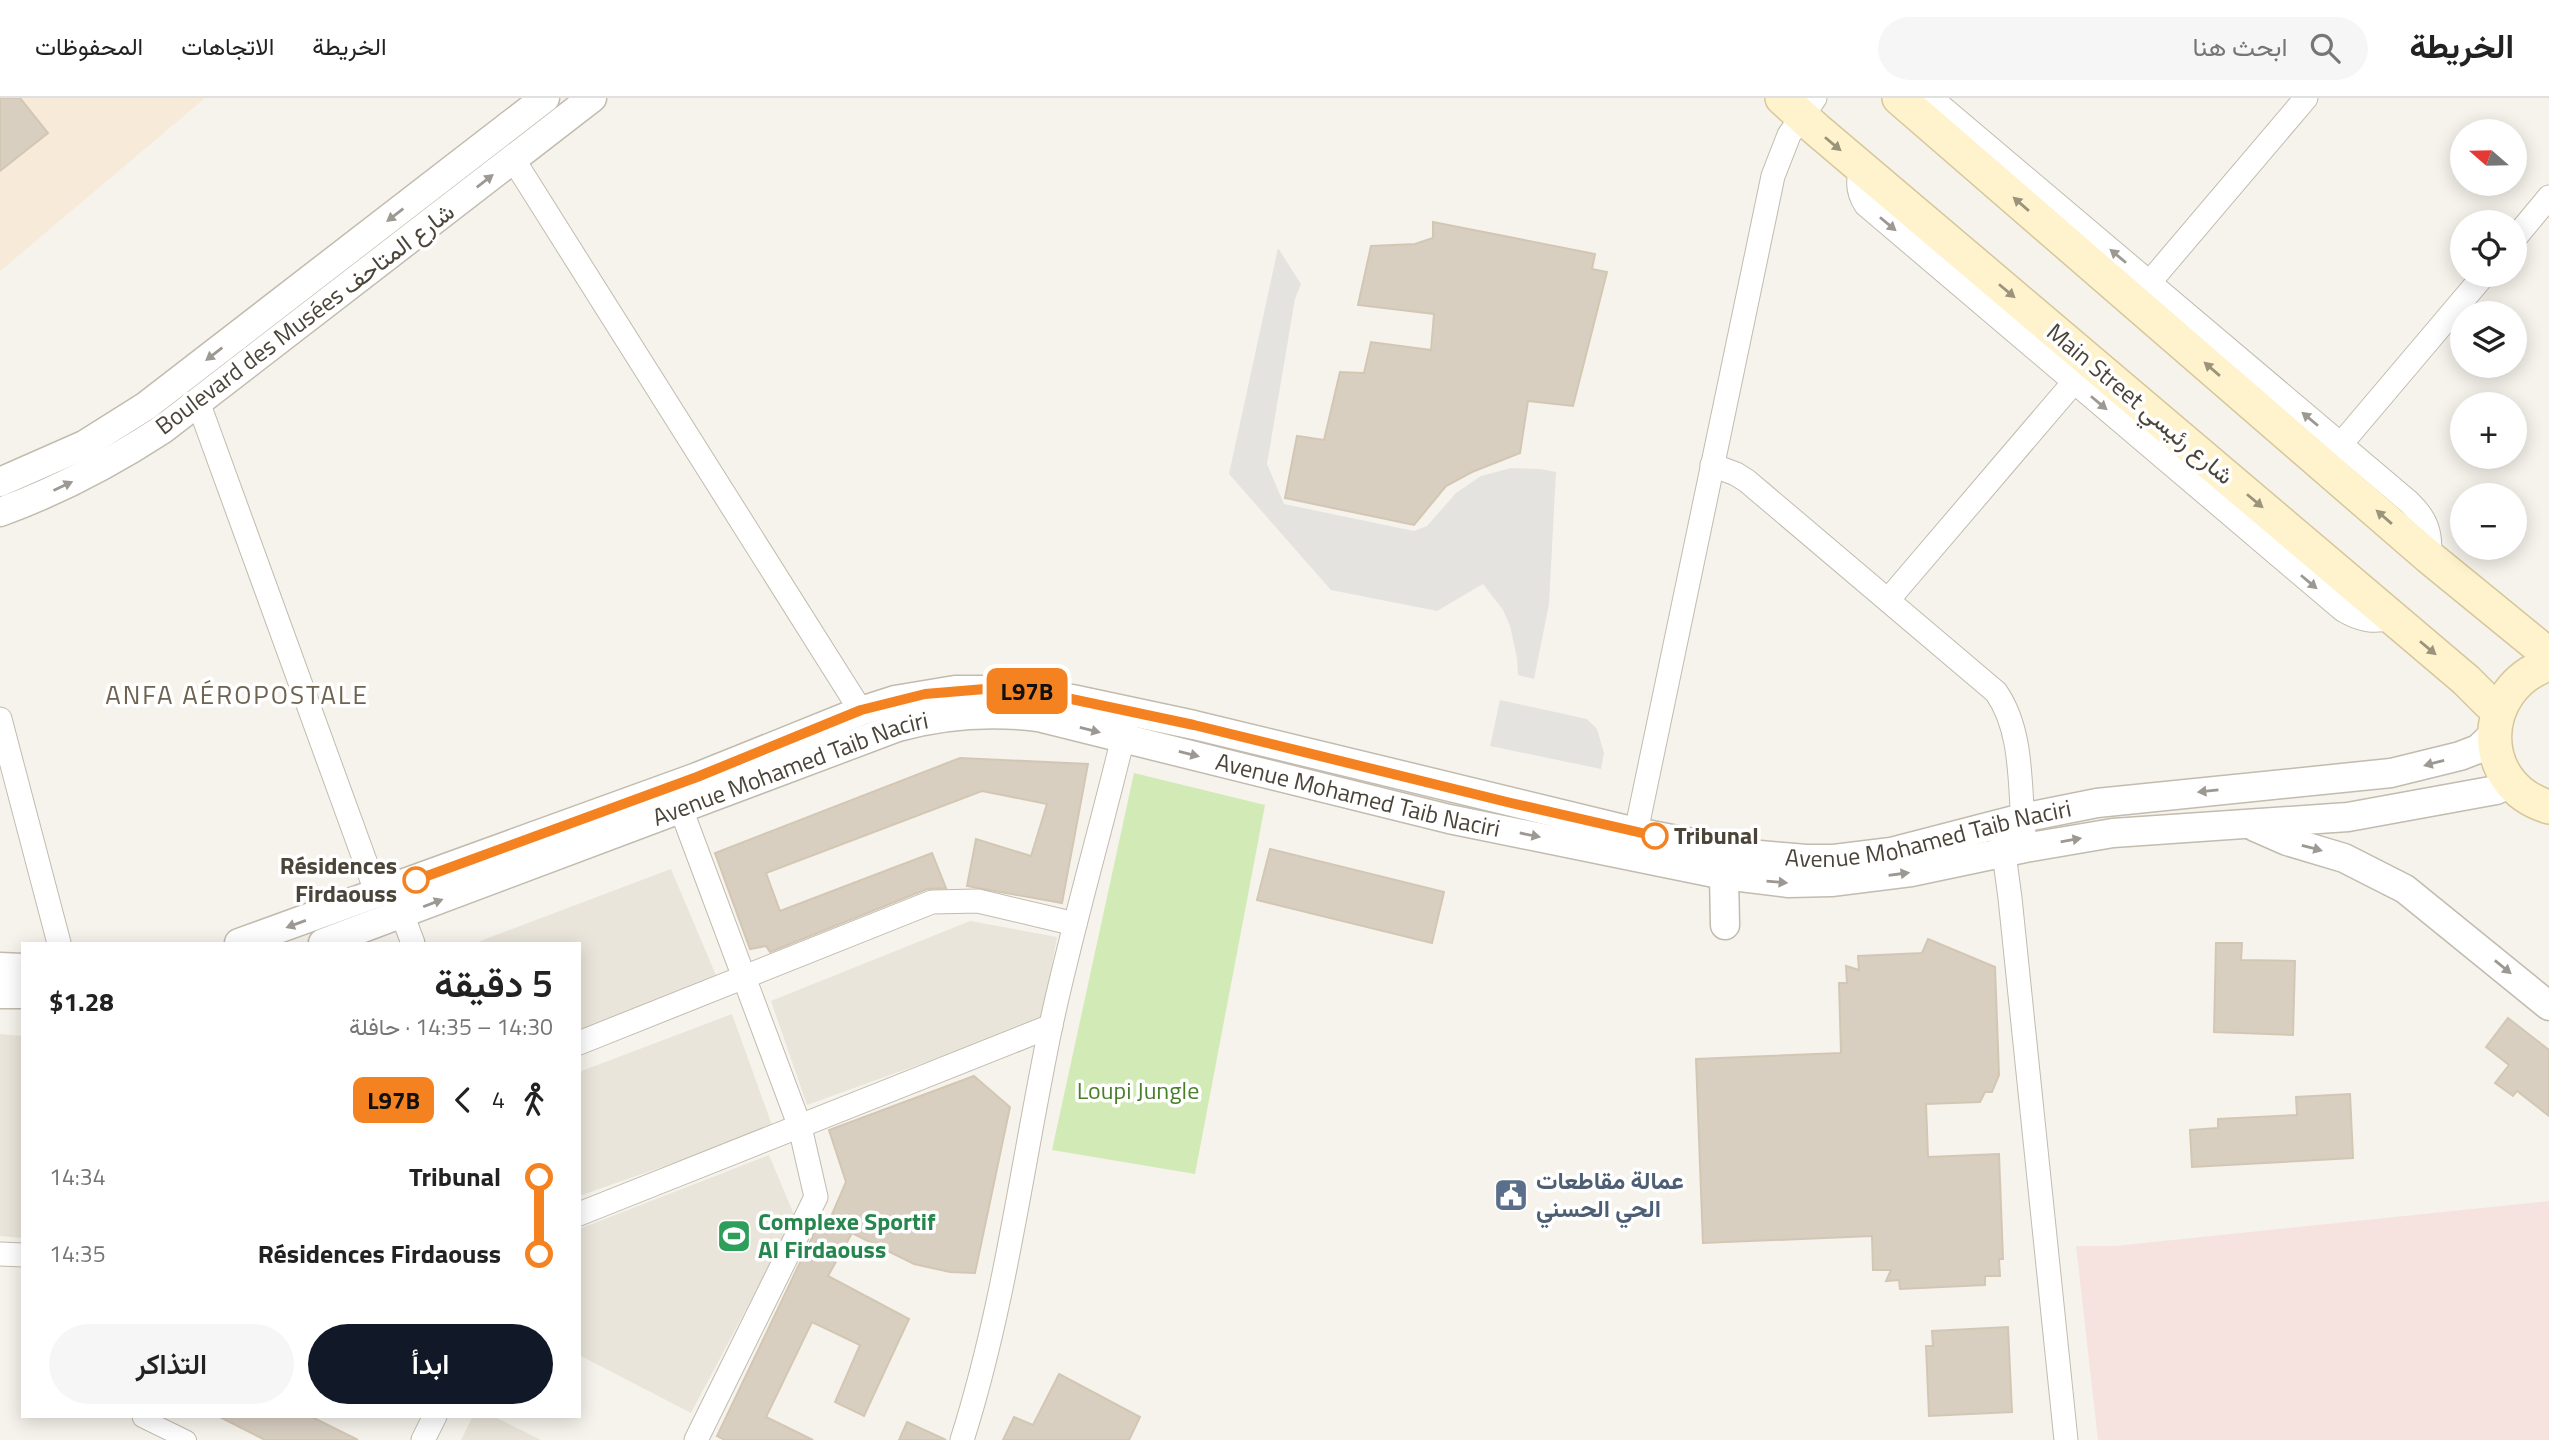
<!DOCTYPE html>
<html lang="ar">
<meta charset="utf-8">
<style>
:root{--surface:#fff;--page:#f6f6f6;--text:#222;--muted:#767676;--line:#e0e0e0;--accent:#111827}
body{margin:0;font-family:"Titillium Web",Vazirmatn,sans-serif;background:var(--page);color:var(--text);direction:rtl;height:100vh;display:flex;flex-direction:column;font-size:26px;white-space:nowrap}
*{box-sizing:border-box;margin:0}
p{font-size:23px;color:var(--muted)}
.icon{flex:none;width:38px;height:38px;fill:none;stroke:currentColor;stroke-width:2;stroke-linecap:round;stroke-linejoin:round}
.map{position:relative;flex:1;overflow:hidden;direction:ltr}
.side{position:absolute;left:21px;top:844px;width:560px;height:476px;display:flex;flex-direction:column;background:var(--surface);border-radius:0px;box-shadow:0 4px 18px #0003;direction:rtl}
.side>*{flex:none}
.badge{padding:0 14px;border-radius:10px;font-size:24px;line-height:46px}
.needle{width:46px;rotate:290deg}
.controls{position:absolute;left:2450px;top:21px;display:grid;gap:14px}
.controls a{display:grid;place-items:center;width:77px;height:77px;border-radius:50%;background:var(--surface);box-shadow:0 4px 18px #0003;font-size:35px}
.map>.badge{position:absolute;translate:-50% -50%;box-shadow:0 0 0 4px #fff}
.legs{display:flex;align-items:center;gap:10px;height:77px;padding:0 28px;font-size:23px}
.legs p{margin-inline-start:auto}
.head{display:flex;align-items:center;justify-content:space-between;height:119px;padding:0 28px}
h1{font-size:38px;font-weight:600;line-height:52px}
.button{display:flex;gap:14px;margin-top:auto;padding:14px 28px}
.button a{flex:1;height:80px;border-radius:42px;background:var(--accent);color:#fff;font-size:28px;font-weight:600;line-height:80px;text-align:center}
.button a+a{background:var(--page);color:var(--text)}
ul{padding:0 28px;list-style:none}
li{display:flex;align-items:center;gap:24px;height:77px;font-size:26px}
li i{display:grid;place-items:center;width:10px;height:100%;margin:0 9px;background:currentColor}
li i::after{content:'';width:18px;height:18px;margin:-9px;border:5px solid;border-radius:50%;background:var(--surface)}
li p{margin-inline-start:auto}
li:first-child i{background:linear-gradient(#0000 50%,currentColor 0)}
li:last-child i{background:linear-gradient(currentColor 50%,#0000 0)}
header{display:flex;align-items:center;gap:42px;box-sizing:border-box;height:98px;padding:0 35px;background:var(--surface);border-bottom:2px solid var(--line)}
header strong{font-size:33px}
nav{display:flex;gap:38px;margin-inline-start:auto;font-size:24px}
.search{width:490px;height:63px;background:var(--page);display:flex;align-items:center;gap:18px;box-sizing:border-box;padding:0 24px;border-radius:38px;color:var(--muted);font-size:26px}
.map>svg:first-child{display:block}
</style>
<header>
<strong>الخريطة</strong>
<div class="search"><svg class="icon" aria-label="search" viewBox="0 0 24 24"><circle cx="10" cy="10" r="6"/><path d="M15 15l6 6"/></svg>ابحث هنا</div>
<nav><a>الخريطة</a><a>الاتجاهات</a><a>المحفوظات</a></nav>
</header>
<div class="map">
<svg width="2549" height="1342" viewBox="0 0 2549 1342">
<rect width="100%" height="100%" fill="#f6f3ec"/>
<!-- residential -->
<g fill="#eae5da">
<polygon points="671,771 718,882 579,935 579,845 475,845"/>
<polygon points="970,823 1057,839 1042,922 807,1007 771,903"/>
<polygon points="732,916 773,1030 579,1098 579,974"/>
<polygon points="0,936 23,938 23,1140 0,1138"/>
<polygon points="769,1057 795,1119 691,1315 579,1257 579,1131"/>
<polygon points="473,1318 493,1318 541,1342 461,1342"/>
</g>
<!-- commercial -->
<polygon fill="#f7ead8" points="0,0 205,0 0,173"/>
<!-- medical -->
<polygon fill="#f6e3e0" points="2549,1103 2549,1342 2098,1342 2076,1148 2115,1148"/>
<!-- green -->
<polygon fill="#d2eab5" points="1134,675 1265,707 1195,1076 1052,1052"/>
<!-- parking -->
<g fill="#e5e3e0">
<polygon points="1278,150 1301,186 1295,201 1267,366 1284,406 1414,433 1427,428 1456,395 1481,378 1511,370 1541,371 1556,374 1549,506 1534,581 1518,577 1517,560 1510,528 1503,512 1483,486 1437,513 1331,492 1229,376"/>
<polygon points="1500,602 1587,621 1597,631 1604,655 1601,671 1490,648"/>
</g>
<!-- building -->
<g fill="#d8cfc1" stroke="#d3c7b4" stroke-width="2">
<polygon points="0,0 20,0 48,35 0,73"/>
<polygon points="1433,124 1595,156 1592,171 1607,174 1573,308 1528,303 1520,355 1472,374 1446,388 1414,427 1285,400 1297,338 1324,342 1340,274 1364,275 1371,244 1431,252 1434,216 1358,207 1371,148 1415,146 1433,140"/>
<polygon points="960,660 1088,666 1062,805 967,788 976,741 1031,758 1047,706 982,693 766,775 780,813 932,755 946,790 927,791 770,854 766,848 750,851 715,755"/>
<polygon points="1270,751 1444,794 1432,845 1257,802"/>
<polygon points="1928,841 1995,869 1999,977 1992,994 1985,994 1980,1004 1926,1006 1928,1059 1999,1056 2003,1161 1999,1161 2000,1178 1985,1178 1985,1187 1900,1191 1899,1182 1886,1183 1891,1172 1873,1172 1872,1138 1703,1145 1696,961 1841,955 1839,885 1847,885 1846,868 1859,872 1858,858 1922,855"/>
<polygon points="2216,845 2242,845 2241,862 2295,863 2293,937 2214,934"/>
<polygon points="2508,920 2549,952 2549,1018 2517,993 2513,998 2495,985 2509,967 2486,949"/>
<polygon points="974,978 1010,1009 975,1175 950,1174 914,1166 852,1135 828,1178 909,1221 864,1318 835,1304 860,1247 812,1224 766,1319 813,1342 725,1342 717,1338 818,1127 827,1128 846,1084 829,1032"/>
<polygon points="2350,996 2353,1060 2192,1069 2190,1032 2218,1030 2218,1021 2297,1017 2296,999"/>
<polygon points="2008,1229 2012,1314 1929,1318 1926,1248 1933,1248 1932,1233"/>
<polygon points="1059,1276 1140,1319 1129,1342 1003,1342 1014,1319 1033,1327"/>
<polygon points="218,1318 310,1318 358,1342 265,1342"/>
<polygon points="907,1324 946,1342 899,1342"/>
</g>
<g fill="none" stroke-linecap="round" stroke-linejoin="round">
<!-- pedestrian casing -->
<g stroke="#c2bbae" stroke-width="20">
<polyline id="pedestrian" points="142,1320 187,1342"/>
</g>
<!-- minor casing -->
<g stroke="#c2bbae" stroke-width="25">
<g id="minor">
<path d="M 1931,0 L 2409,404 C 2426,420 2432,435 2429,459"/>
<polyline points="513,61 861,613"/>
<path d="M 1862,70 C 1856,84 1858,95 1866,107 L 2343,512 C 2360,522 2374,525 2392,520"/>
<polyline points="2515,140 2549,99"/>
<polyline points="2149,185 2306,0"/>
<polyline points="198,304 377,796"/>
<polyline points="2341,346 2484,177"/>
<path d="M 1712,367 L 1736,376 L 1747,383 L 1996,594 C 2024,634 2019,690 2024,736"/>
<polyline points="1888,502 2074,284"/>
<polyline points="0,621 59,845"/>
<polyline points="681,711 800,1029 816,1099 696,1342"/>
<polyline points="2000,726 2010,800 2066,1342"/>
<polyline points="1636,734 1773,78 1789,37 1815,0"/>
<polyline points="402,816 413,845"/>
<polyline points="579,945 932,804 978,803 1075,826"/>
<polyline points="579,1116 1051,928"/>
<polyline points="0,1156 23,1157"/>
<polyline points="423,1342 435,1318"/>
<path d="M 962,1342 C 1005,1207 1022,1066 1051,927 C 1073,825 1103,725 1127,623"/>
</g>
</g>
<!-- tertiary casing -->
<g stroke="#c2bbae" stroke-width="31">
<g id="tertiary">
<polyline points="0,384 84,347 146,308 545,0"/>
<path d="M 0,414 C 58,393 111,365 163,331 L 592,0"/>
<polyline points="2255,729 2287,743 2344,760 2405,791 2549,908"/>
<polyline points="1724,777 1725,827"/>
<path id="s1" d="M 239,845 L 697,679 L 861,613 L 895,602 L 955,592 L 1014,592 L 1072,601 L 1194,627 L 1636,734 L 1749,756 L 1806,761 L 1834,761 L 1891,754 L 2022,720 L 2097,705 L 2391,675 L 2460,658 L 2478,651 L 2494,636"/>
<path id="s2" d="M 323,845 L 898,629 C 945,616 989,613 1038,619 L 1449,721 L 1724,777 L 1789,785 L 1831,784 L 1911,774 L 2025,750 L 2113,735 L 2348,719 L 2496,692 L 2511,685"/>
<polyline points="0,869 23,870"/>
<polyline points="0,896 23,896"/>
</g>
</g>
<!-- secondary casing -->
<g stroke="#d6c79b" stroke-width="36">
<g id="secondary">
<polyline points="1782,0 1816,31 2466,582 2489,605 2499,610"/>
<polyline points="1899,0 2429,459 2549,557"/>
<path d="M 2549,566 C 2478,590 2475,687 2549,709"/>
</g>
</g>
<!-- pedestrian -->
<use href="#pedestrian" stroke="#fff" stroke-width="18"/>
<!-- minor -->
<use href="#minor" stroke="#fff" stroke-width="23"/>
<!-- tertiary -->
<use href="#tertiary" stroke="#fff" stroke-width="28"/>
<!-- secondary -->
<use href="#secondary" stroke="#fff3cd" stroke-width="33"/>
</g>
<!-- one-way arrows -->
<defs><path id="oneway-solid" d="M-6-.8H1V-3.2L6.5 0L1 3.2V.8H-6Z" transform="scale(1.75)"/></defs>
<g fill="#9c937c">
<use href="#oneway-solid" transform="translate(1833 46) rotate(40)"/>
<use href="#oneway-solid" transform="translate(2021 106) rotate(-139)"/>
<use href="#oneway-solid" transform="translate(2007 193) rotate(40)"/>
<use href="#oneway-solid" transform="translate(2212 271) rotate(-139)"/>
<use href="#oneway-solid" transform="translate(2255 403) rotate(40)"/>
<use href="#oneway-solid" transform="translate(2384 419) rotate(-139)"/>
<use href="#oneway-solid" transform="translate(2428 550) rotate(40)"/>
</g>
<g fill="#9c9892">
<use href="#oneway-solid" transform="translate(485 83) rotate(-38)"/>
<use href="#oneway-solid" transform="translate(395 117) rotate(142)"/>
<use href="#oneway-solid" transform="translate(1888 126) rotate(40)"/>
<use href="#oneway-solid" transform="translate(2118 158) rotate(-140)"/>
<use href="#oneway-solid" transform="translate(214 256) rotate(142)"/>
<use href="#oneway-solid" transform="translate(2099 305) rotate(40)"/>
<use href="#oneway-solid" transform="translate(2310 321) rotate(-140)"/>
<use href="#oneway-solid" transform="translate(63 388) rotate(-25)"/>
<use href="#oneway-solid" transform="translate(2309 484) rotate(40)"/>
<use href="#oneway-solid" transform="translate(1090 632) rotate(14)"/>
<use href="#oneway-solid" transform="translate(1189 656) rotate(14)"/>
<use href="#oneway-solid" transform="translate(2434 665) rotate(165)"/>
<use href="#oneway-solid" transform="translate(2208 693) rotate(174)"/>
<use href="#oneway-solid" transform="translate(1530 737) rotate(11)"/>
<use href="#oneway-solid" transform="translate(2071 742) rotate(-10)"/>
<use href="#oneway-solid" transform="translate(2312 750) rotate(15)"/>
<use href="#oneway-solid" transform="translate(1899 776) rotate(-8)"/>
<use href="#oneway-solid" transform="translate(1777 784) rotate(5)"/>
<use href="#oneway-solid" transform="translate(433 805) rotate(-21)"/>
<use href="#oneway-solid" transform="translate(296 826) rotate(160)"/>
<use href="#oneway-solid" transform="translate(2503 869) rotate(39)"/>
</g>
<g fill="none" stroke-linecap="round" stroke-linejoin="round">
<!-- line-1 casing -->
<g stroke="#fff" stroke-width="16">
<polyline id="line-1" points="416,782 697,679 861,612 925,596 985,591 1043,595 1194,627 1511,705 1655,738"/>
</g>
<!-- line-1 -->
<use href="#line-1" stroke="#f58220" stroke-width="10"/>
</g>
<!-- icons -->
<defs>
<g id="civic-square" transform="scale(1.75)"><rect x="-9" y="-9" width="18" height="18" rx="4" fill="#5c6f8a" stroke="#fff"/><path d="M-.6-6.5H3V-4.5H.6V-3L4-1V1h2V6H-6V1h2V-1L-.6-3ZM-1.2 2.5V6h2.4V2.5Z" fill="#fff"/></g>
<g id="stadium-square" transform="scale(1.75)"><rect x="-9" y="-9" width="18" height="18" rx="4" fill="#2e9e5b" stroke="#fff"/><path d="M0-5a6.5 5 0 1 0 0 10a6.5 5 0 1 0 0-10ZM-3.5-1.8h7v3.6h-7Z" fill="#fff"/></g>
</defs>
<g fill-rule="evenodd">
<use href="#civic-square" x="1511" y="1097"/>
<use href="#stadium-square" x="734" y="1138"/>
</g>
<!-- markers -->
<g fill="#fff" stroke="#f58220" stroke-width="3.5">
<circle cx="1655" cy="738" r="12"/>
<circle cx="416" cy="782" r="12"/>
</g>
<g text-anchor="middle" stroke-width="7" stroke-linejoin="round" paint-order="stroke">
<!-- street labels -->
<g font-size="24" fill="#4b4439" stroke="#fff">
<text transform="translate(305 221) rotate(-37)" y="8">Boulevard des Musées شارع المتاحف</text>
<text transform="translate(2140 306) rotate(40)" y="8">Main Street شارع رئيسي</text>
<text dy="8" stroke="none"><textPath href="#s2" startOffset="499">Avenue Mohamed Taib Naciri</textPath></text>
<text dy="8" stroke="none"><textPath href="#s2" startOffset="1085">Avenue Mohamed Taib Naciri</textPath></text>
<text dy="8" stroke="none"><textPath href="#s1" startOffset="1755">Avenue Mohamed Taib Naciri</textPath></text>
</g>
<!-- stop labels -->
<g font-size="24" font-weight="bold" fill="#4b4439" stroke="#fff" text-anchor="start">
<text x="1674" y="746">Tribunal</text>
<text x="397" y="776" text-anchor="end">Résidences<tspan x="397" dy="28">Firdaouss</tspan></text>
</g>
<!-- park labels -->
<g font-size="24" fill="#4a7f2a" stroke="#fff">
<text x="1138" y="1001">Loupi Jungle</text>
</g>
<!-- service labels -->
<g font-size="24" font-weight="bold" fill="#4e5e75" stroke="#fff" text-anchor="start">
<text x="1536" y="1091">عمالة مقاطعات<tspan x="1536" dy="28">الحي الحسني</tspan></text>
</g>
<!-- leisure labels -->
<g font-size="24" font-weight="bold" fill="#27864d" stroke="#fff" text-anchor="start">
<text x="758" y="1132">Complexe Sportif<tspan x="758" dy="28">Al Firdaouss</tspan></text>
</g>
<!-- neighbourhood labels -->
<g font-size="26" letter-spacing="2" fill="#6e6250" stroke="#fff">
<text x="237" y="606">ANFA AÉROPOSTALE</text>
</g>
</g>
</svg>
<div class="controls">
<a><svg class="needle" viewBox="-14 -14 28 28"><path d="M0-13l5 13h-10z" fill="#e53935"/><path d="M0 13l5-13h-10z" fill="#767676"/></svg></a>
<a><svg class="icon" aria-label="locate" viewBox="0 0 24 24"><circle cx="12" cy="12" r="6"/><path d="M12 2v4M12 18v4M2 12h4M18 12h4"/></svg></a>
<a><svg class="icon" aria-label="layers" viewBox="0 0 24 24"><path d="M12 4l9 5-9 5-9-5zM3 14l9 5 9-5"/></svg></a>
<a>+</a>
<a>−</a>
</div>
<b class="badge" style="left:1027px;top:593px;background:#f58220;color:#111">L97B</b>
<section class="side">
<div class="head"><div><h1>5 دقيقة</h1><p>14:30 – 14:35 · حافلة</p></div><b>$1.28</b></div>
<div class="legs"><svg class="icon" aria-label="walk" viewBox="0 0 24 24"><circle cx="13" cy="4" r="2"/><path d="M13 8l-2 6 4 7M11 14l-3 7M7 12l3-4h3l4 4"/></svg>4<svg class="icon" aria-label="back" viewBox="0 0 24 24"><path d="M15 5l-7 7 7 7"/></svg><b class="badge" style="background:#f58220;color:#111">L97B</b></div>
<ul>
<li><i style="color:#f58220"></i><b>Tribunal</b><p>14:34</p></li>
<li><i style="color:#f58220"></i><b>Résidences Firdaouss</b><p>14:35</p></li>
</ul>
<div class="button"><a>ابدأ</a><a>التذاكر</a></div>
</section>
</div>
